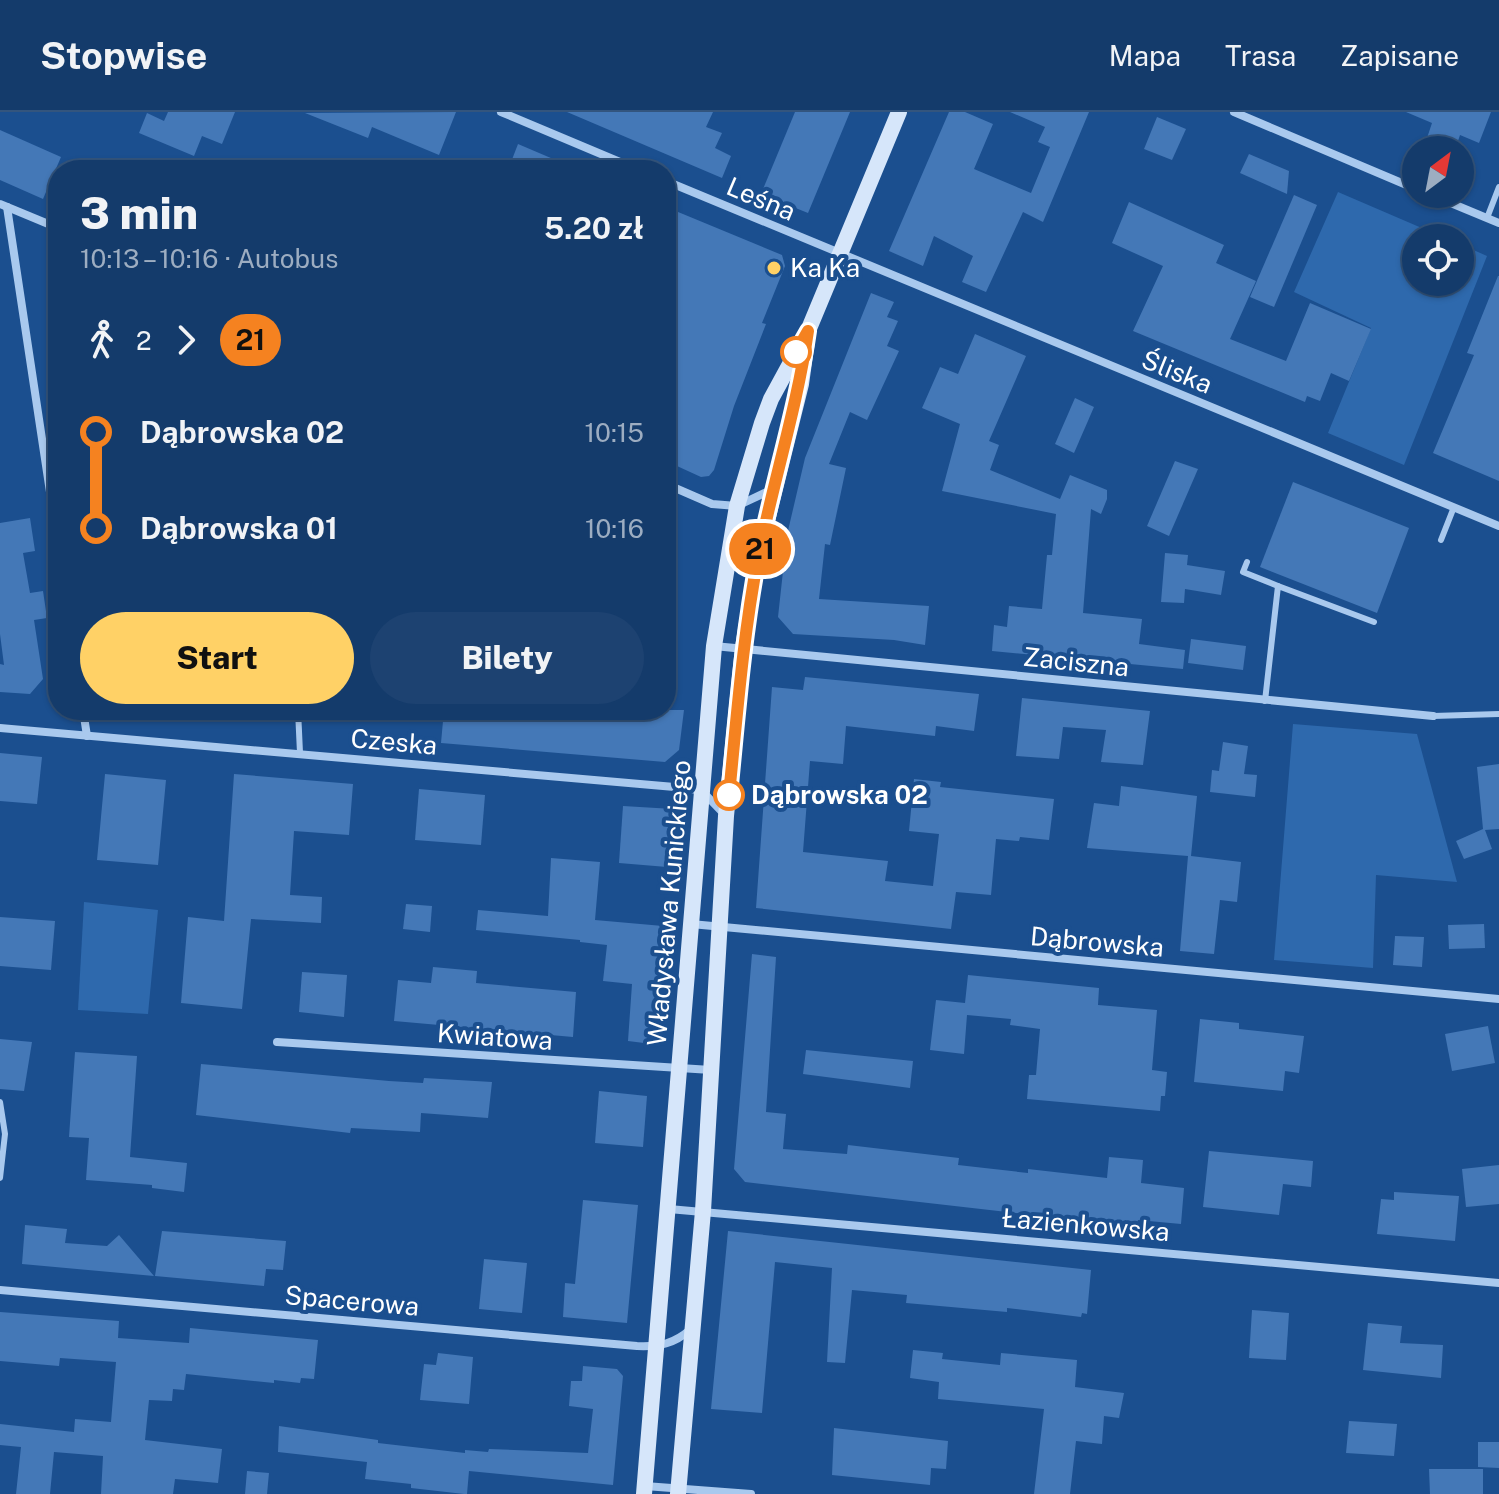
<!DOCTYPE html>
<html lang="pl">
<meta charset="utf-8">
<style>
:root{--surface:#143b6b;--page:#1d4271;--text:#f1f3f6;--muted:#9dadc1;--line:#33557e;--accent:#ffd166}
body{margin:0;font-family:"Public Sans",sans-serif;background:var(--page);color:var(--text);height:100vh;display:flex;flex-direction:column;font-size:30px;white-space:nowrap}
*{box-sizing:border-box;margin:0}
p{font-size:26px;color:var(--muted)}
.icon{flex:none;width:44px;height:44px;fill:none;stroke:currentColor;stroke-width:2;stroke-linecap:round;stroke-linejoin:round}
.map{position:relative;flex:1;overflow:hidden}
.side{position:absolute;left:48px;top:48px;width:628px;height:560px;display:flex;flex-direction:column;background:var(--surface);border-radius:32px;box-shadow:0 2px 6px #0004,0 0 0 2px var(--line)}
.side>*{flex:none}
.badge{padding:0 16px;border-radius:26px;font-size:28px;line-height:52px}
.needle{width:52px;rotate:32deg}
.controls{position:absolute;left:1402px;top:24px;display:grid;gap:16px}
.controls a{display:grid;place-items:center;width:72px;height:72px;border-radius:50%;background:var(--surface);box-shadow:0 2px 6px #0004,0 0 0 2px var(--line);font-size:40px}
.map>.badge{position:absolute;translate:-50% -50%;box-shadow:0 0 0 4px #fff}
.legs{display:flex;align-items:center;gap:12px;height:88px;padding:0 32px;font-size:26px}
.legs p{margin-inline-start:auto}
.summary{display:flex;align-items:center;justify-content:space-between;height:136px;padding:0 32px}
h1{font-size:44px;font-weight:800;line-height:60px}
.cta{display:flex;gap:16px;margin-top:auto;padding:16px 32px}
.cta a{flex:1;height:92px;border-radius:48px;background:var(--accent);color:#111;font-size:32px;font-weight:800;line-height:92px;text-align:center}
.cta a+a{background:var(--page);color:var(--text)}
ul{padding:0 32px;list-style:none}
li{display:flex;align-items:center;gap:28px;height:96px;font-size:30px}
li i{display:grid;place-items:center;width:12px;height:100%;margin:0 10px;background:currentColor}
li i::after{content:'';width:20px;height:20px;margin:-10px;border:6px solid;border-radius:50%;background:var(--surface)}
li p{margin-inline-start:auto}
li:first-child i{background:linear-gradient(#0000 50%,currentColor 0)}
li:last-child i{background:linear-gradient(currentColor 50%,#0000 0)}
header{display:flex;align-items:center;gap:48px;box-sizing:border-box;height:112px;padding:0 40px;background:var(--surface);border-bottom:2px solid var(--line)}
header strong{font-size:38px}
nav{display:flex;gap:44px;margin-inline-start:auto;font-size:28px}
.map>svg:first-child{display:block}
</style>
<header>
<strong>Stopwise</strong>
<nav><a>Mapa</a><a>Trasa</a><a>Zapisane</a></nav>
</header>
<div class="map">
<svg width="1499" height="1382" viewBox="0 0 1499 1382">
<rect width="100%" height="100%" fill="#1b4f8f"/>
<!-- green -->
<g fill="#2e69ad">
<polygon points="1338,80 1445,126 1416,126 1416,170 1460,170 1460,132 1487,144 1404,353 1328,321 1371,216 1294,180"/>
<polygon points="1293,612 1417,622 1457,770 1376,763 1373,856 1274,848"/>
<polygon points="84,790 158,798 148,902 78,898"/>
</g>
<!-- building -->
<g fill="#4478b7">
<polygon points="168,0 235,0 222,32 202,24 194,44 139,21 147,1 164,9"/>
<polygon points="456,0 439,43 372,15 368,26 305,1"/>
<polygon points="567,0 713,0 706,15 722,21 715,36 731,44 722,66"/>
<polygon points="795,0 850,0 808,101 761,82"/>
<polygon points="949,0 965,0 993,12 974,57 1031,81 1050,35 1038,30 1045,15 1010,0 1089,0 1043,110 1023,100 986,180 962,170 973,144 934,124 923,154 889,139"/>
<polygon points="1406,0 1491,0 1479,31 1460,23 1455,38 1426,29 1432,11"/>
<polygon points="1157,5 1186,17 1172,48 1144,37"/>
<polygon points="0,18 61,45 43,87 0,68"/>
<polygon points="518,32 579,58 508,58"/>
<polygon points="1249,42 1289,59 1287,82 1240,61"/>
<polygon points="1294,83 1317,93 1274,195 1250,185"/>
<polygon points="1129,90 1224,133 1216,151 1256,169 1230,227 1286,249 1310,191 1371,217 1349,269 1331,261 1320,289 1307,284 1305,290 1133,219 1163,154 1112,131"/>
<polygon points="666,95 782,143 785,154 762,211 766,212 734,294 714,358 709,364 701,365 666,349"/>
<polygon points="1498,164 1499,164 1499,369 1433,341 1474,243 1467,241"/>
<polygon points="871,181 894,190 887,205 898,209 887,234 899,239 867,308 850,300 829,352 846,356 830,433 825,432 819,487 929,494 925,533 894,528 793,522 778,505 787,423 805,346"/>
<polygon points="975,222 1026,244 989,329 999,333 990,358 1060,387 1070,363 1107,378 1107,387 1101,402 1091,397 1083,501 1142,507 1139,532 1185,538 1183,557 992,539 994,513 1007,515 1009,494 1042,497 1047,443 1052,443 1056,402 942,379 960,312 922,296 940,255 958,262"/>
<polygon points="1075,286 1094,295 1074,341 1055,332"/>
<polygon points="1175,349 1198,357 1169,424 1147,414"/>
<polygon points="1293,370 1409,416 1377,501 1260,455"/>
<polygon points="30,406 35,439 23,441 30,481 43,479 47,506 34,508 43,567 30,582 0,580 0,552 4,553 0,522 0,411"/>
<polygon points="1165,441 1188,443 1187,453 1225,459 1221,483 1185,477 1184,491 1161,490"/>
<polygon points="1191,527 1246,534 1243,558 1188,551"/>
<polygon points="805,565 979,582 974,619 936,614 935,624 846,614 843,652 810,649 803,740 888,749 885,769 933,774 939,722 909,719 914,667 941,670 940,675 1054,687 1049,728 1020,725 1019,729 996,727 991,783 956,780 951,817 756,796 772,575 803,578"/>
<polygon points="1022,586 1150,599 1143,653 1101,650 1106,618 1063,615 1059,647 1016,644"/>
<polygon points="444,598 684,598 679,638 665,650 441,631"/>
<polygon points="1223,630 1248,634 1244,662 1257,663 1255,685 1210,680 1212,658 1219,659"/>
<polygon points="0,641 42,645 37,692 0,689"/>
<polygon points="1499,652 1499,717 1485,718 1492,737 1464,747 1456,729 1483,717 1477,655"/>
<polygon points="105,662 166,668 158,753 97,748"/>
<polygon points="234,662 353,672 349,723 294,719 290,783 322,785 321,811 251,807 242,897 181,891 188,805 224,809"/>
<polygon points="1121,674 1197,684 1191,744 1241,750 1237,790 1220,788 1214,842 1180,839 1188,744 1087,736 1094,691 1119,694"/>
<polygon points="419,677 485,683 481,733 415,728"/>
<polygon points="623,694 673,697 667,755 619,751"/>
<polygon points="551,746 600,750 595,808 663,814 652,932 628,929 632,872 603,869 607,833 580,830 580,828 476,818 478,798 548,804"/>
<polygon points="406,792 432,794 430,820 403,817"/>
<polygon points="0,805 55,809 51,858 0,854"/>
<polygon points="1484,812 1485,836 1449,837 1448,813"/>
<polygon points="1395,824 1424,825 1422,855 1393,853"/>
<polygon points="752,842 776,845 766,1000 786,1002 783,1037 847,1042 848,1033 959,1046 958,1053 1028,1061 1028,1057 1107,1066 1109,1045 1143,1048 1141,1071 1184,1076 1181,1112 1138,1108 1137,1112 1025,1102 745,1070 734,1057"/>
<polygon points="433,855 477,859 476,871 576,880 573,925 394,909 398,868 431,871"/>
<polygon points="302,860 347,863 344,905 299,900"/>
<polygon points="968,863 1099,876 1098,893 1157,898 1152,958 1167,960 1165,984 1161,984 1160,999 1027,987 1029,963 1036,963 1040,917 1010,913 1011,907 967,903 964,942 930,938 936,888 965,891"/>
<polygon points="1200,907 1239,911 1239,917 1304,924 1299,961 1285,959 1283,979 1194,970"/>
<polygon points="1488,914 1495,951 1452,959 1445,922"/>
<polygon points="0,927 32,930 24,979 0,977"/>
<polygon points="806,938 913,949 910,976 803,962"/>
<polygon points="75,940 137,944 130,1045 187,1051 184,1080 152,1076 152,1073 86,1068 89,1026 69,1025"/>
<polygon points="201,952 389,969 423,971 424,966 492,970 488,1006 421,1001 420,1020 351,1016 350,1021 196,1003"/>
<polygon points="599,979 647,984 643,1035 595,1031"/>
<polygon points="1209,1039 1313,1049 1311,1075 1283,1072 1279,1103 1203,1095"/>
<polygon points="1499,1053 1499,1092 1466,1095 1462,1057"/>
<polygon points="1394,1080 1459,1084 1455,1129 1377,1122 1381,1087 1394,1088"/>
<polygon points="583,1088 638,1093 627,1211 563,1205 565,1171 575,1172"/>
<polygon points="25,1113 67,1117 65,1131 107,1134 119,1123 154,1164 22,1152"/>
<polygon points="162,1119 286,1129 283,1158 266,1157 264,1174 155,1164"/>
<polygon points="728,1119 1091,1158 1087,1202 1082,1201 1081,1205 1007,1196 1007,1200 906,1191 907,1183 852,1178 845,1251 827,1250 832,1156 775,1150 762,1301 711,1297"/>
<polygon points="484,1147 527,1151 522,1201 479,1197"/>
<polygon points="1252,1198 1289,1201 1286,1248 1249,1246"/>
<polygon points="0,1200 119,1209 118,1226 189,1231 190,1216 318,1228 314,1267 301,1266 300,1271 274,1268 274,1271 186,1262 184,1278 173,1277 172,1289 149,1288 145,1328 222,1337 218,1371 175,1367 173,1382 101,1382 103,1344 54,1340 50,1382 16,1382 21,1335 0,1333 0,1312 74,1320 75,1307 111,1310 116,1250 60,1246 59,1254 0,1249"/>
<polygon points="1368,1211 1402,1214 1400,1231 1443,1233 1441,1266 1363,1258"/>
<polygon points="913,1238 943,1241 942,1247 1000,1253 1001,1241 1077,1248 1075,1275 1124,1281 1119,1306 1104,1304 1102,1332 1076,1329 1070,1382 1034,1382 1044,1297 938,1287 939,1270 910,1266"/>
<polygon points="438,1241 473,1245 469,1292 420,1288 424,1252 436,1253"/>
<polygon points="583,1254 617,1257 623,1264 613,1373 469,1359 467,1382 464,1382 411,1376 411,1372 365,1367 367,1350 278,1340 279,1314 378,1328 378,1331 465,1341 465,1338 488,1340 489,1337 588,1341 593,1297 569,1294 571,1269 582,1269"/>
<polygon points="1349,1309 1397,1312 1394,1344 1346,1341"/>
<polygon points="834,1316 948,1329 946,1357 931,1356 930,1373 832,1363"/>
<polygon points="1478,1330 1499,1330 1499,1356 1478,1355"/>
<polygon points="1429,1357 1483,1357 1483,1382 1430,1382"/>
<polygon points="247,1359 269,1361 267,1382 245,1382"/>
</g>
<g fill="none" stroke-linecap="round" stroke-linejoin="round">
<!-- lane -->
<g stroke="#a9c9ee" stroke-width="6">
<polyline points="1487,106 1499,75"/>
<polyline points="1441,428 1454,395"/>
<polyline points="1247,450 1243,460 1278,474"/>
<polyline points="1265,589 1278,474 1374,510"/>
<polyline points="298,598 300,641"/>
<polyline points="1433,604 1499,602"/>
<polyline points="0,990 5,1022 0,1066"/>
</g>
<!-- street -->
<g stroke="#a9c9ee" stroke-width="8">
<polyline points="501,0 639,58"/>
<polyline points="1234,0 1416,77"/>
<polyline points="666,69 1499,414"/>
<polyline points="1429,82 1499,111"/>
<polyline points="0,92 58,116"/>
<polyline points="7,95 58,433"/>
<polyline points="666,372 712,392 737,394 773,377"/>
<polyline points="714,534 1433,604"/>
<polyline points="83,598 87,624"/>
<polyline points="0,616 686,676 702,679 726,704"/>
<polyline points="691,812 1499,887"/>
<polyline points="277,930 711,958"/>
<polyline points="669,1097 1499,1171"/>
<path d="M 0,1178 L 637,1234 C 659,1235 674,1232 691,1217"/>
<polyline points="645,1374 751,1382"/>
</g>
<!-- secondary -->
<g stroke="#d6e6fa" stroke-width="16">
<polyline points="644,1382 714,534 737,394 762,311 771,287 808,219 899,0"/>
<polyline points="678,1382 703,1099 726,704 743,535 758,445 801,272 807,229"/>
</g>
</g>
<g fill="none" stroke-linecap="round" stroke-linejoin="round">
<!-- line-1 casing -->
<g stroke="#fff" stroke-width="18">
<path id="line-1" d="M 729,683 C 737,603 743,524 758,446 C 773,370 797,296 808,219 L 796,240"/>
</g>
<!-- line-1 -->
<use href="#line-1" stroke="#f58220" stroke-width="12"/>
</g>
<!-- markers -->
<circle fill="#ffd166" stroke="#1b4f8f" stroke-width="3" cx="774" cy="156" r="8"/>
<g fill="#fff" stroke="#f58220" stroke-width="4">
<circle cx="796" cy="240" r="14"/>
<circle cx="729" cy="683" r="14"/>
</g>
<g text-anchor="middle" stroke-width="8" stroke-linejoin="round" paint-order="stroke">
<!-- street labels -->
<g font-size="26" fill="#fff" stroke="#1b4f8f">
<text transform="translate(761 87) rotate(23)" y="9">Leśna</text>
<text transform="translate(1177 260) rotate(22)" y="9">Śliska</text>
<text transform="translate(1076 550) rotate(6)" y="9">Zaciszna</text>
<text transform="translate(394 630) rotate(5)" y="9">Czeska</text>
<text transform="translate(669 791) rotate(-85)" y="9">Władysława Kunickiego</text>
<text transform="translate(1097 830) rotate(5)" y="9">Dąbrowska</text>
<text transform="translate(495 925) rotate(4)" y="9">Kwiatowa</text>
<text transform="translate(1086 1113) rotate(5)" y="9">Łazienkowska</text>
<text transform="translate(352 1189) rotate(5)" y="9">Spacerowa</text>
</g>
<!-- poi labels -->
<g font-size="26" fill="#fff" stroke="#1b4f8f" text-anchor="start">
<text x="790" y="165">Ka Ka</text>
</g>
<!-- stop labels -->
<g font-size="26" font-weight="bold" fill="#fff" stroke="#1b4f8f" text-anchor="start">
<text x="751" y="692">Dąbrowska 02</text>
</g>
</g>
</svg>
<div class="controls">
<a><svg class="needle" viewBox="-14 -14 28 28"><path d="M0-13l5 13h-10z" fill="#e53935"/><path d="M0 13l5-13h-10z" fill="#9dadc1"/></svg></a>
<a><svg class="icon" aria-label="locate" viewBox="0 0 24 24"><circle cx="12" cy="12" r="6"/><path d="M12 2v4M12 18v4M2 12h4M18 12h4"/></svg></a>
</div>
<b class="badge" style="left:760px;top:437px;background:#f58220;color:#111">21</b>
<section class="side">
<div class="summary"><div><h1>3 min</h1><p>10:13 – 10:16 · Autobus</p></div><b>5.20 zł</b></div>
<div class="legs"><svg class="icon" aria-label="walk" viewBox="0 0 24 24"><circle cx="13" cy="4" r="2"/><path d="M13 8l-2 6 4 7M11 14l-3 7M7 12l3-4h3l4 4"/></svg>2<svg class="icon" aria-label="forward" viewBox="0 0 24 24"><path d="M9 5l7 7-7 7"/></svg><b class="badge" style="background:#f58220;color:#111">21</b></div>
<ul>
<li><i style="color:#f58220"></i><b>Dąbrowska 02</b><p>10:15</p></li>
<li><i style="color:#f58220"></i><b>Dąbrowska 01</b><p>10:16</p></li>
</ul>
<div class="cta"><a>Start</a><a>Bilety</a></div>
</section>
</div>
